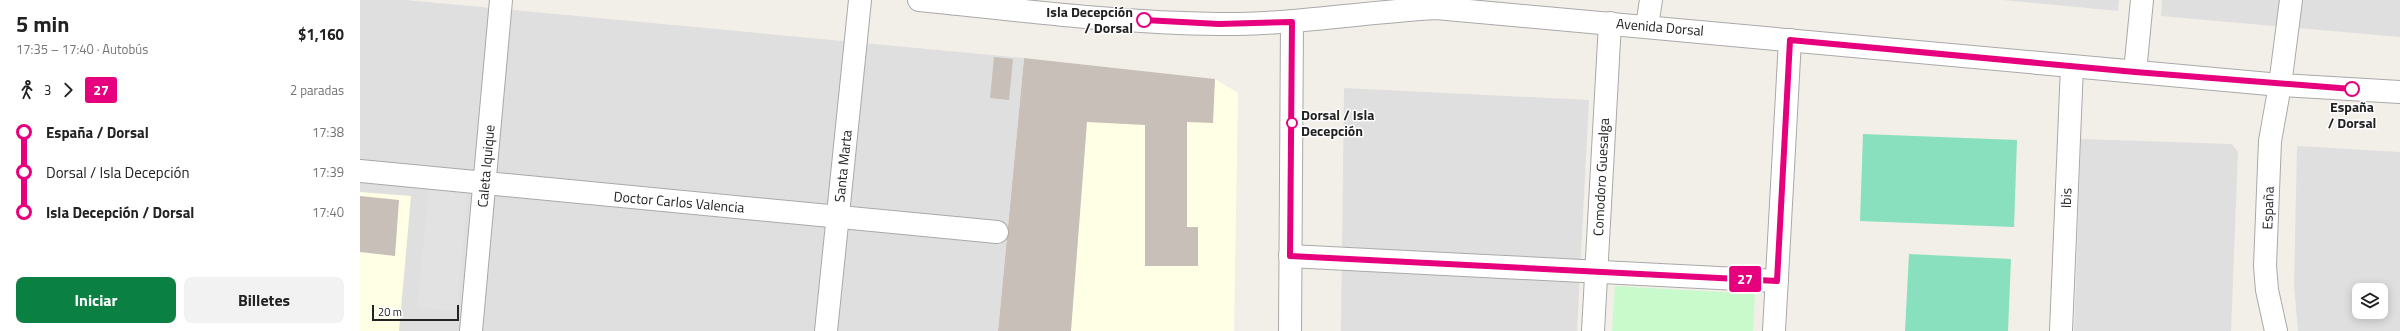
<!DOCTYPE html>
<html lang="es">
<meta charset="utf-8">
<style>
:root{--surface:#fff;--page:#f2f2f2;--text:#222;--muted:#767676;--accent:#0b8043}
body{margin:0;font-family:"Titillium Web",sans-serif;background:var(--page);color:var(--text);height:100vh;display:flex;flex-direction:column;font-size:15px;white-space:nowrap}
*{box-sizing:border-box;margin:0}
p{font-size:13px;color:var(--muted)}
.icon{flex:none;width:22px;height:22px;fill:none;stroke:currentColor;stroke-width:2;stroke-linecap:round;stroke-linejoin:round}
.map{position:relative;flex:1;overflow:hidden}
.side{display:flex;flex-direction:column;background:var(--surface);width:360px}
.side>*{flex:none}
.badge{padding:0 8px;border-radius:3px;font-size:14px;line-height:26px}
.controls{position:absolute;left:1992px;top:283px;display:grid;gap:8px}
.controls a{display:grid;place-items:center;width:36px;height:36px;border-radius:8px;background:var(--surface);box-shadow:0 2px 10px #0003;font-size:20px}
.scale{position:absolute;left:12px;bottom:10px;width:87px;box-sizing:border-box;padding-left:4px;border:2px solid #222;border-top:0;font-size:11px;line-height:14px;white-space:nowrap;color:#222;-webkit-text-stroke:3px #fff;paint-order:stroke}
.map>.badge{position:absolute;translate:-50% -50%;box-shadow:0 0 0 2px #fff}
.legs{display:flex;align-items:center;gap:6px;height:44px;padding:0 16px;font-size:13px}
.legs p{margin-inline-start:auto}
.summary{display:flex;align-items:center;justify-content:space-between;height:68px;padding:0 16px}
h1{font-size:22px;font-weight:700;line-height:30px}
.action{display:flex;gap:8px;margin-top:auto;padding:8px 16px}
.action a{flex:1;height:46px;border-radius:8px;background:var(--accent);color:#fff;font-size:16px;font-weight:700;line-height:46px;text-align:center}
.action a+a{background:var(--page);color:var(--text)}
ul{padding:0 16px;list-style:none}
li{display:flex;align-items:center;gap:14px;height:40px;font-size:15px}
li i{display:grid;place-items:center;width:6px;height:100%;margin:0 5px;background:currentColor}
li i::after{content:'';width:10px;height:10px;margin:-5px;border:3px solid;border-radius:50%;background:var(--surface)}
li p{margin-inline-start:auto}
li:first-child i{background:linear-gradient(#0000 50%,currentColor 0)}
li:last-child i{background:linear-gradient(currentColor 50%,#0000 0)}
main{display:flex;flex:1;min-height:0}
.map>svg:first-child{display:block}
</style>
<main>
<section class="side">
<div class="summary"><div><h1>5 min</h1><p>17:35 – 17:40 · Autobús</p></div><b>$1,160</b></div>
<div class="legs"><svg class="icon" aria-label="walk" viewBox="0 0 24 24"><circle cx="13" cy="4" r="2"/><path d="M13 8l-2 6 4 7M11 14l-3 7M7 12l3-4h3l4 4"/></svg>3<svg class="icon" aria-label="forward" viewBox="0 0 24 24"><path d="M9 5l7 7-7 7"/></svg><b class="badge" style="background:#e6007e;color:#fff">27</b><p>2 paradas</p></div>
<ul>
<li><i style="color:#e6007e"></i><b>España / Dorsal</b><p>17:38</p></li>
<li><i style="color:#e6007e"></i><span>Dorsal / Isla Decepción</span><p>17:39</p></li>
<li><i style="color:#e6007e"></i><b>Isla Decepción / Dorsal</b><p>17:40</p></li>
</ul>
<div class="action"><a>Iniciar</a><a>Billetes</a></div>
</section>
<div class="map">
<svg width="2040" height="331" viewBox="0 0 2040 331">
<rect width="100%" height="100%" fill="#f2efe9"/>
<!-- residential -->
<g fill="#e0dfdf" fill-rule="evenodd">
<polygon points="0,0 46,0 664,58 638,331 0,331"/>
<polygon points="1642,0 1759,0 1758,11"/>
<polygon points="1802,0 2040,0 2040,37 1801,16"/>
<polygon points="984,88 1229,100 1217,331 981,331"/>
<polygon points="1721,139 1872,144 1878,152 1871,331 1714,331"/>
<path d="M 1937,146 L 2040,152 L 2040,331 L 1938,331 L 1934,286 ZM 1999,290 L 2021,290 L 2021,312 L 1999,312 Z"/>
</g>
<!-- education -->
<g fill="#ffffe5">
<polygon points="664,58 855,79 878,93 874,331 638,331"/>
<polygon points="0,192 51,196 39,331 0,331"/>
</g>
<!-- park -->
<polygon fill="#c8facc" points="1255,286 1395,294 1393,331 1252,331"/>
<!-- pitch -->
<g fill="#88e0be">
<polygon points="1503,134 1657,140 1654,227 1500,221"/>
<polygon points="1549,254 1651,259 1648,331 1545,331"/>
</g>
<!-- parking -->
<polygon fill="#e2e2e2" points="69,187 108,190 97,311 57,308"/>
<!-- building -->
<g fill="#c7bfb8">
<polygon points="634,57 653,59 649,100 630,98"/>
<polygon points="664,58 855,79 853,123 827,122 827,227 838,227 838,266 785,266 785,125 727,122 711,331 638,331"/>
<polygon points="0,196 39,200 35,256 0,252"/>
</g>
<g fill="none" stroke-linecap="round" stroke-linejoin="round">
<!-- minor casing -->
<g stroke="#a9a9a9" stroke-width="24">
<g id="minor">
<path d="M 559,0 C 659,10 758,23 858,24 C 931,25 1003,12 1076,8 L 1920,85 L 2040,92"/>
<polyline points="1287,26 1291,0"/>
<polyline points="1775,72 1782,0"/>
<polyline points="0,171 637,232"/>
<polyline points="930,256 1417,281"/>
<polyline points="111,331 141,0"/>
<polyline points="466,331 500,0"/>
<polyline points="930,331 932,22"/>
<polyline points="1233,331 1250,23"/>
<polyline points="1414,331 1430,40"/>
<polyline points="1701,331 1712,66"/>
<polyline points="1916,331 1907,290 1905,266 1910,141 1920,85 1931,0"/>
</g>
</g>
<!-- minor -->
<use href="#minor" stroke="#fff" stroke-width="22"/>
</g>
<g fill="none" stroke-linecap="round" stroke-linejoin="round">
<!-- line-1 casing -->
<g stroke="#fff" stroke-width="9">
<polyline id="line-1" points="784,20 859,24 932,22 930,256 1417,281 1430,40 1775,72 1992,89"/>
</g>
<!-- line-1 -->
<use href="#line-1" stroke="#e6007e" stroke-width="6"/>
</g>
<!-- markers -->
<g fill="#fff" stroke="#e6007e" stroke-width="2">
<circle cx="784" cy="20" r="7"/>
<circle cx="1992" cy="89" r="7"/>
<circle cx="932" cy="123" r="5"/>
</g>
<g text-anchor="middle" stroke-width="3" stroke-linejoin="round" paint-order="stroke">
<!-- stop labels -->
<g font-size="14" font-weight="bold" fill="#222" stroke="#fff" text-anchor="end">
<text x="773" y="17">Isla Decepción<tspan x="773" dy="16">/ Dorsal</tspan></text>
<text x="1992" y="112" text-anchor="middle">España<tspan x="1992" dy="16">/ Dorsal</tspan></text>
<text x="941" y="120" text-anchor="start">Dorsal / Isla<tspan x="941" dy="16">Decepción</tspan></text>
</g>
<!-- street labels -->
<g font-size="14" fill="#222" stroke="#fff">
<text transform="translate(1300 27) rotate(5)" y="5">Avenida Dorsal</text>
<text transform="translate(126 166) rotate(-85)" y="5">Caleta Iquique</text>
<text transform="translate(483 166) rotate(-84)" y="5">Santa Marta</text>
<text transform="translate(1241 177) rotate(-87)" y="5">Comodoro Guesalga</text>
<text transform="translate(1706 198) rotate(-88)" y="5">Ibis</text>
<text transform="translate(319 202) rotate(5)" y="5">Doctor Carlos Valencia</text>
<text transform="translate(1908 208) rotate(-88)" y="5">España</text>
</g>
</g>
</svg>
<div class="controls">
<a><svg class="icon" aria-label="layers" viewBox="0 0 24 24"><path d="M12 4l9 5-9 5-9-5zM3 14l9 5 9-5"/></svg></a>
</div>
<div class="scale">20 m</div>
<b class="badge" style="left:1385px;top:279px;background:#e6007e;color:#fff">27</b>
</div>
</main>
